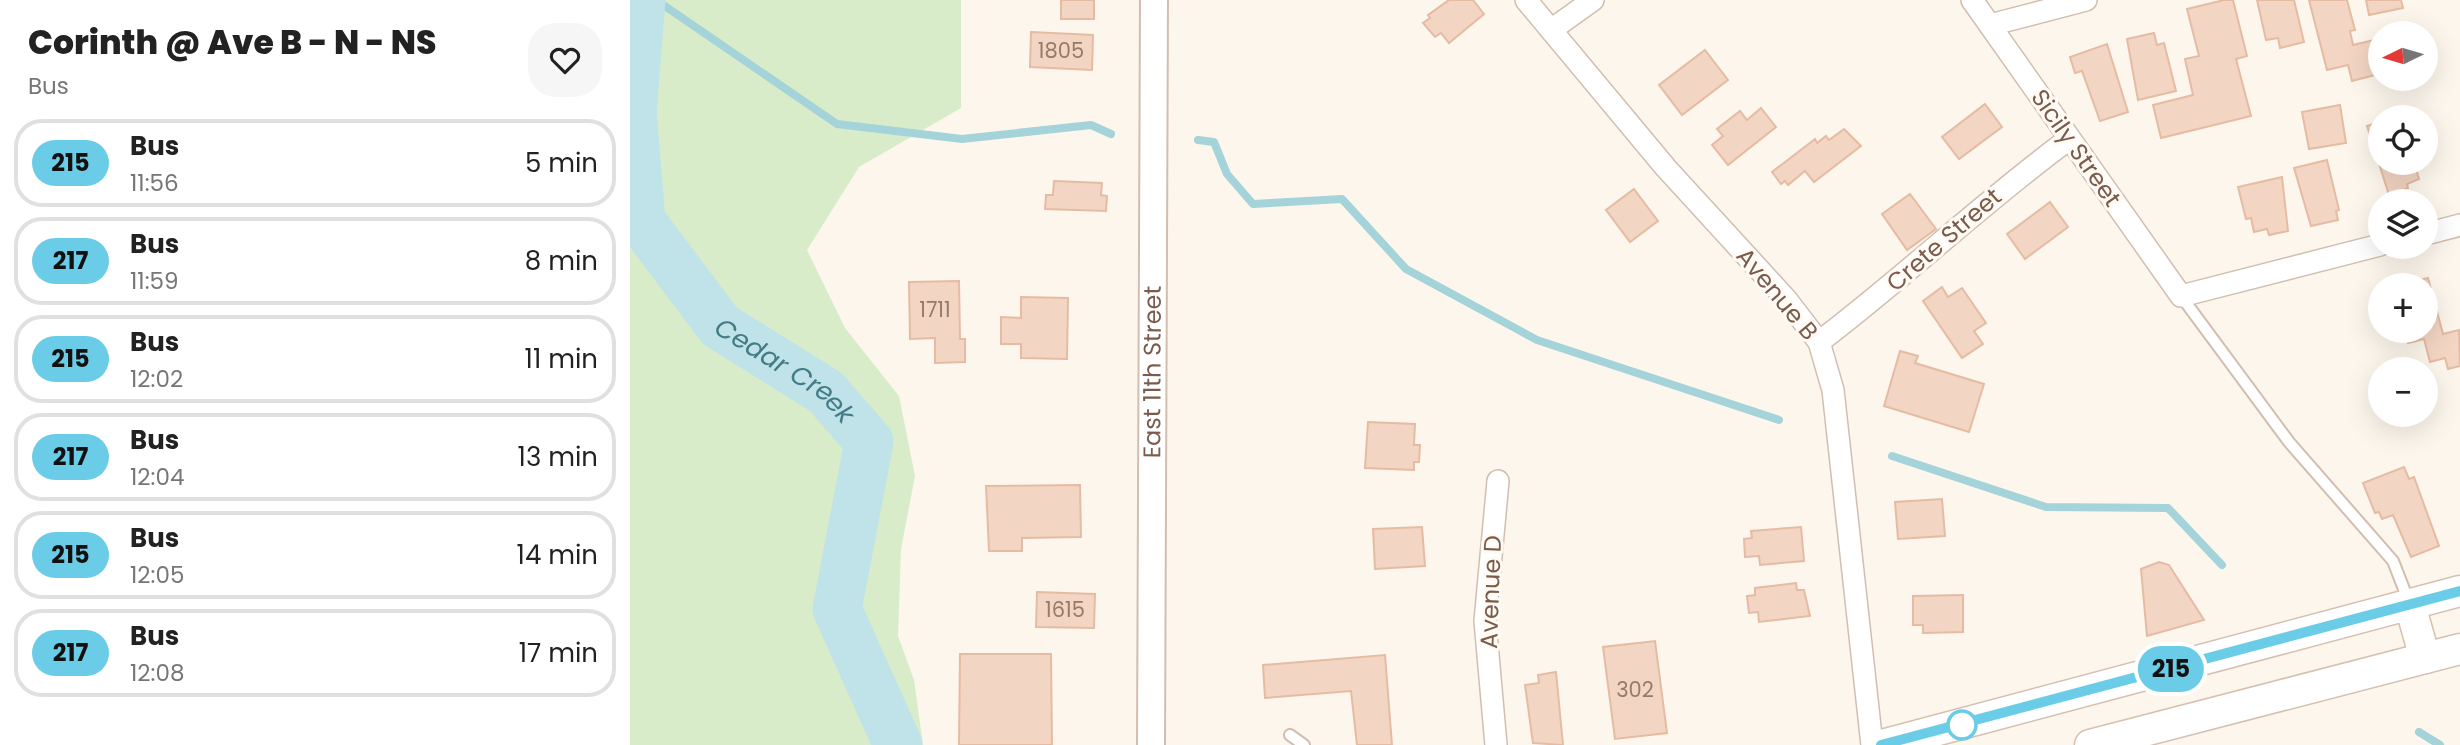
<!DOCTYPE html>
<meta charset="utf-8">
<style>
:root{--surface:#fff;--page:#f6f6f6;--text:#222;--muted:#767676;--line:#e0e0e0}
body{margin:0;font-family:Poppins,sans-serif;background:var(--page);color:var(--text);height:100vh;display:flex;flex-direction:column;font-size:26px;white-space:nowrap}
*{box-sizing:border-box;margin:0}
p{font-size:23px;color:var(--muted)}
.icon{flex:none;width:38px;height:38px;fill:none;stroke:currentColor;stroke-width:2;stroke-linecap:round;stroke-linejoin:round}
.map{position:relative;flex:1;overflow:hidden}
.drawer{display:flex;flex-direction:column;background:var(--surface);width:630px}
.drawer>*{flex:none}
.badge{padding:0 14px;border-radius:23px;font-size:24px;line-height:46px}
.needle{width:46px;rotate:265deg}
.tools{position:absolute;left:1738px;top:21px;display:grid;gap:14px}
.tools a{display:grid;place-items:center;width:70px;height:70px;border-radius:50%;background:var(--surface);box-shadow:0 7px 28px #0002;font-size:35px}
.map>.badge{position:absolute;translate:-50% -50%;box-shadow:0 0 0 4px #fff}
.round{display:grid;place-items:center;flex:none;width:74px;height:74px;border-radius:28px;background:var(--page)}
.head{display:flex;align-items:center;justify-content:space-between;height:119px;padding:0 28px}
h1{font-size:33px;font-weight:800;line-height:52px}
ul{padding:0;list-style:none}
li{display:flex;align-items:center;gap:21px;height:88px;margin:0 14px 10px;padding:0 14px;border:4px solid var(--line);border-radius:28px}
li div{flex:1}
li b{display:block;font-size:26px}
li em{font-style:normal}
li .badge{min-width:77px;font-weight:700;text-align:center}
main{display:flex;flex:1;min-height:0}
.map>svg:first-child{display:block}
</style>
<main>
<section class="drawer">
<div class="head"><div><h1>Corinth @ Ave B - N - NS</h1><p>Bus</p></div><a class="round"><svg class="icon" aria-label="heart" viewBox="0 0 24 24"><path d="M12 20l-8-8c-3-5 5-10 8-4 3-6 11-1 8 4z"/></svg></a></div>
<ul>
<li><span class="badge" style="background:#6bcce7;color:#111">215</span><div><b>Bus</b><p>11:56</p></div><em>5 min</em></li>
<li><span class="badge" style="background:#6bcce7;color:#111">217</span><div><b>Bus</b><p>11:59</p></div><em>8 min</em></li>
<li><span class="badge" style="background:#6bcce7;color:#111">215</span><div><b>Bus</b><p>12:02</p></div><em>11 min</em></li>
<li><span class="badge" style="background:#6bcce7;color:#111">217</span><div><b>Bus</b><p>12:04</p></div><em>13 min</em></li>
<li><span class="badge" style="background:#6bcce7;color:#111">215</span><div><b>Bus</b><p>12:05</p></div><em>14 min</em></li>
<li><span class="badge" style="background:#6bcce7;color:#111">217</span><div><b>Bus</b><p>12:08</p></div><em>17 min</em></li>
</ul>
</section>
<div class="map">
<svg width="1830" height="745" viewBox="0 0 1830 745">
<rect width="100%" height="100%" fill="#fdf6ec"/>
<!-- green -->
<polygon fill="#d8ecc9" points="0,0 331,0 331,108 229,167 177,250 215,328 269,396 285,476 271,549 268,636 284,680 293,745 0,745"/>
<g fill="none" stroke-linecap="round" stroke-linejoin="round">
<!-- stream -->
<g stroke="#a5d3da" stroke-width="8">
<polyline points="26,0 207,124 332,139 461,125 481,134"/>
<polyline points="568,140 584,142 597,174 623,204 712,199 776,269 907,340 1149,420"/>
<polyline points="1262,456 1416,507 1538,508 1592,565"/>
<polyline points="1789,732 1810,745"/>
</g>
<!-- river -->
<path stroke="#bfe3e8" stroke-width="49" id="s1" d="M 11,0 L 2,112 L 11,221 L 90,326 L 196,392 L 239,442 L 207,609 L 268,745"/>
</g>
<!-- building -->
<g fill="#f3d5c3" stroke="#e6bba3" stroke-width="2">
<rect x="431" y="0" width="33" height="19"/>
<polygon points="819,0 843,0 854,14 819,43 811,33 805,37 793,23 800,18 798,15"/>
<polygon points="1594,0 1603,0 1617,56 1606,59 1621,116 1531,138 1523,105 1563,95 1555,59 1569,56 1557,9"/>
<polygon points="1627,0 1664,0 1674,42 1650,48 1648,38 1636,40"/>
<polygon points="1679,0 1717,0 1725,30 1720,31 1723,45 1744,40 1749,74 1722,81 1718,65 1697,70"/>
<polygon points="1736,0 1771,0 1773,8 1739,15"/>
<polygon points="401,32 463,35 462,70 400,67"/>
<polygon points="1524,33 1527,45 1534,43 1546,91 1508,100 1497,39"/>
<polygon points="1477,44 1498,112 1470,121 1452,71 1445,73 1440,57"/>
<polygon points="1075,50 1098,80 1052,115 1029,85"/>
<polygon points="1355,104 1372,127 1329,159 1312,137"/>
<polygon points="1710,105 1716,143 1679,149 1672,112"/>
<polygon points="1131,108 1146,127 1098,165 1082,145 1093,136 1087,129 1110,111 1117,120"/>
<polygon points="1750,122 1750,163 1784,163 1789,179 1777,184 1778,188 1759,195 1737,126"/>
<polygon points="1214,129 1231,146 1184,182 1175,171 1158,185 1155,181 1151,184 1142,172 1185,139 1187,143 1196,136 1199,140"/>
<polygon points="1697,160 1709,210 1706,211 1708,220 1681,226 1664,168"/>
<polygon points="1652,177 1658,231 1639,235 1637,229 1624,232 1621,218 1616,219 1608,187"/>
<polygon points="424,181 472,183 471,195 477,196 476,211 415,209 416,195 423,195"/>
<polygon points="1004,189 1028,221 1000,242 976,210"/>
<polygon points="1280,194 1306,229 1277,250 1252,214"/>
<polygon points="1420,202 1438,227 1395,259 1377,234"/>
<polygon points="1798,278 1813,334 1829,330 1830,366 1818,369 1815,358 1800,362 1794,339 1778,343 1775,331 1796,331 1796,285 1770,285"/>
<polygon points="329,281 330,339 335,339 335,362 305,363 305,338 280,339 279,282"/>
<polygon points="1312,287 1318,297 1332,288 1356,323 1344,331 1353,344 1332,358 1293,301"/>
<polygon points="391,297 438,298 437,359 391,358 391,344 371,344 371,317 391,318"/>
<polygon points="1270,351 1288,356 1285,363 1354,384 1339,432 1254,406"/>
<polygon points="738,422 785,424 784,445 790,445 789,462 784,462 784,470 735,468"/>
<polygon points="1774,467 1779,479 1784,477 1809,546 1781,557 1763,515 1752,519 1749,512 1745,513 1733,483"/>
<polygon points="450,485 451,537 392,538 392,551 359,551 356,486"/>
<polygon points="1312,499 1315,536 1268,539 1265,502"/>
<polygon points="792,527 795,566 745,569 743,529"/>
<polygon points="1171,527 1174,561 1130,565 1129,556 1115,557 1114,539 1122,538 1121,531"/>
<polygon points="1529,562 1539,565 1574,620 1517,636 1511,569"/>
<polygon points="1166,583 1167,590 1174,590 1180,616 1129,622 1128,612 1119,613 1117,596 1125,595 1125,588"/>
<polygon points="407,592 465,594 464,628 406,627"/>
<polygon points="1333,595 1333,632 1293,633 1293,625 1283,625 1283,596"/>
<polygon points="1025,641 1037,733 985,739 973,647"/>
<polygon points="330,654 421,654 422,745 329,745"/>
<polygon points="755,655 762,745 727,745 721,691 635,698 633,665"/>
<polygon points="926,672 933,745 903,743 895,685 909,683 908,675"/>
</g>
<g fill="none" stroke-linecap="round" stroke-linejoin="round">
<!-- service casing -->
<g stroke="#d1beb0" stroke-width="14">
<g id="service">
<polyline points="1551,296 1659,442 1763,561 1779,602"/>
<polyline points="660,735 674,745"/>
</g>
</g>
<!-- minor casing -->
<g stroke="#d1beb0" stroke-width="24">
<g id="minor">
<polyline points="896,0 1036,168 1156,299 1189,342 1203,390 1242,745"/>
<polyline points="1342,0 1551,296 1750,245"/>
<polyline points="1360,25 1456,0"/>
<polyline points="921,30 963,0"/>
<polyline points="1796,234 1830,225"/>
<path d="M 1189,342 C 1275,277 1353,202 1439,139"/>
<polyline points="866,745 855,621 868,481"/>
</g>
</g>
<!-- tertiary casing -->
<g stroke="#d1beb0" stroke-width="30">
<g id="tertiary">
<path id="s2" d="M 521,745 L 524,0"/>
</g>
</g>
<!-- secondary casing -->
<g stroke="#d6c0b0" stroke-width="33">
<g id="secondary">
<polyline points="1780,605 1795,658"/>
<polyline points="1252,745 1830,591"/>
<polyline points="1460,745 1830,649"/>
</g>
</g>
<!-- service -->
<use href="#service" stroke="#fff" stroke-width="10"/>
<!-- minor -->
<use href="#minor" stroke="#fff" stroke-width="21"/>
<!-- tertiary -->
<use href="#tertiary" stroke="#fff" stroke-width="26"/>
<!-- secondary -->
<use href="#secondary" stroke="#fff" stroke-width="30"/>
</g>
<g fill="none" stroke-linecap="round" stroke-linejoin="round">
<!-- line casing -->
<g stroke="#fff" stroke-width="16">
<polyline id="line" points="1251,745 1830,591"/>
</g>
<!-- line -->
<use href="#line" stroke="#6bcce7" stroke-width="10"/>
</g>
<!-- markers -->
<circle fill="#fff" stroke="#6bcce7" stroke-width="3.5" cx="1332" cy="725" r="14"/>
<g text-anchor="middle" stroke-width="6" stroke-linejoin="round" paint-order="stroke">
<!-- number labels -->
<g font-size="21" fill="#987a6a">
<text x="431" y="58">1805</text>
<text x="305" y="317">1711</text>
<text x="435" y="617">1615</text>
<text x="1005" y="697">302</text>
</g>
<!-- street labels -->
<g font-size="24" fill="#7a5c4d" stroke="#fffaf3">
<text transform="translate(1446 148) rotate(55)" y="8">Sicily Street</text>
<text transform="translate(1314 240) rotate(-41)" y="8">Crete Street</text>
<text transform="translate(1147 294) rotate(50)" y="8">Avenue B</text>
<text dy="8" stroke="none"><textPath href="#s2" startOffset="373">East 11th Street</textPath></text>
<text transform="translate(861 592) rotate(-88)" y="8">Avenue D</text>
</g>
<!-- water labels -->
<g font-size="26" font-style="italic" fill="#437c86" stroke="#fffaf3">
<text dy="9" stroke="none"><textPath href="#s1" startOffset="432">Cedar Creek</textPath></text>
</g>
</g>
</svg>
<div class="tools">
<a><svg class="needle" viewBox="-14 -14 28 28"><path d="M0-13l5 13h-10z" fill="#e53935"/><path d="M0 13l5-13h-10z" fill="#767676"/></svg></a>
<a><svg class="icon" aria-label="locate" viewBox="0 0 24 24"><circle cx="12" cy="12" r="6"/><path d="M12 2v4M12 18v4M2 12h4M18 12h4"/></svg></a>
<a><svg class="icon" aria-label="layers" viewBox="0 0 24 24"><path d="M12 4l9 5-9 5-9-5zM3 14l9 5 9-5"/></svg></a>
<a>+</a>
<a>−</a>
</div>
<b class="badge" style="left:1541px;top:669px;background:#6bcce7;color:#111">215</b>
</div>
</main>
